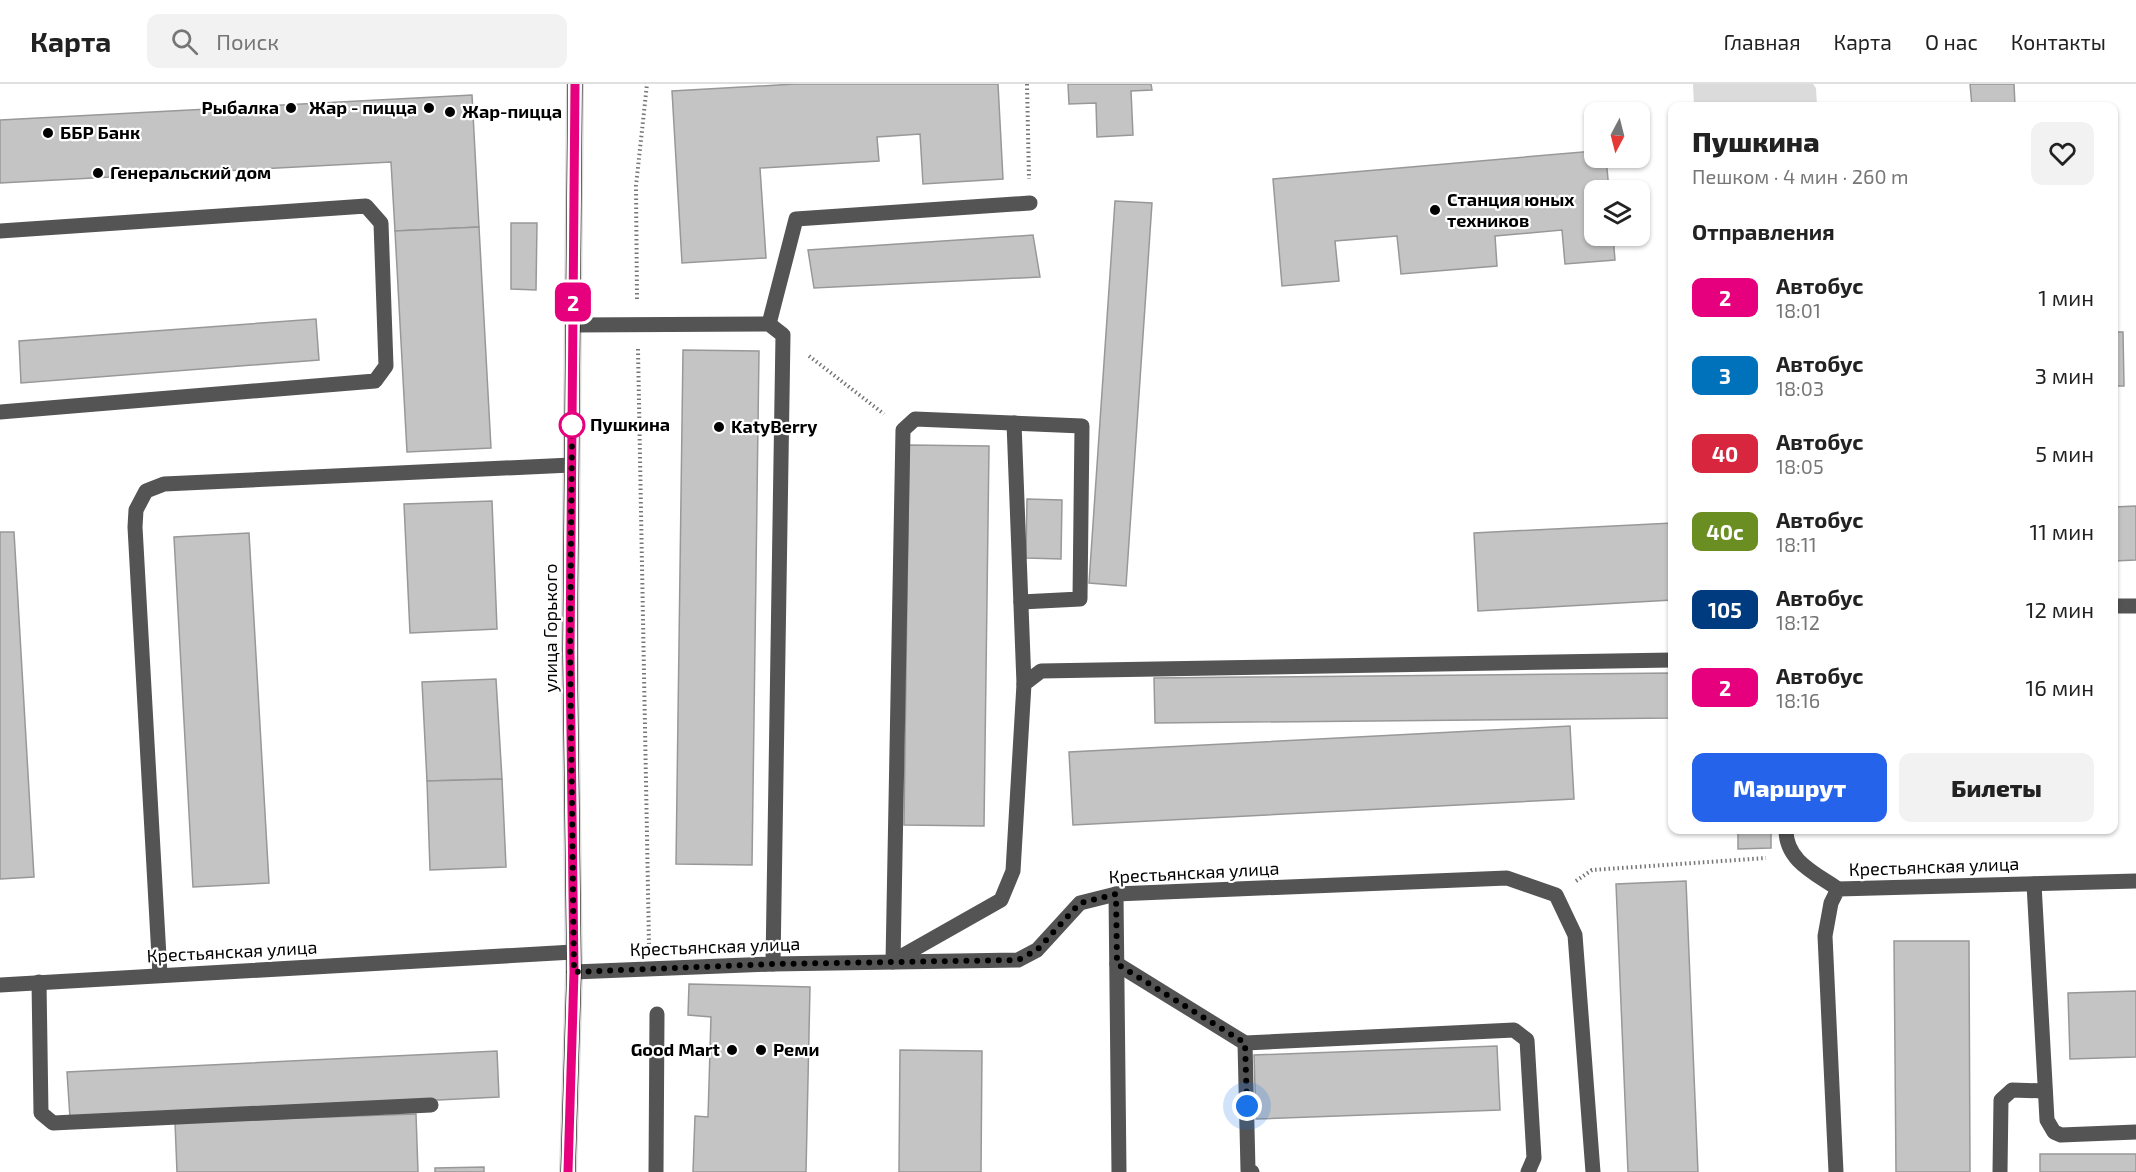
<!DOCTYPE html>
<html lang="ru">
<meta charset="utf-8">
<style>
:root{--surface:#fff;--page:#f2f2f2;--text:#222;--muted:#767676;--line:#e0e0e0;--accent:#2563eb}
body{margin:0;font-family:"Exo 2",sans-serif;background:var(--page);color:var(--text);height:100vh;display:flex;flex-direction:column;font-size:22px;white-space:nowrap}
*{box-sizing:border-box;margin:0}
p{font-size:20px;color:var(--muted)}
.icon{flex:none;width:33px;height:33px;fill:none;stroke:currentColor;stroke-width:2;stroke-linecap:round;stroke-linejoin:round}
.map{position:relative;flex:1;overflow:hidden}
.drawer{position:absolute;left:1668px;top:18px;width:450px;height:732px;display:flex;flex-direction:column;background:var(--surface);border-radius:12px;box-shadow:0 2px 4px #0004}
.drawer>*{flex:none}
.badge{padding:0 12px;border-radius:9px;font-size:21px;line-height:39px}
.needle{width:39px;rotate:187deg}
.controls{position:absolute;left:1584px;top:18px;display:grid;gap:12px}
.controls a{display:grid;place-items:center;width:66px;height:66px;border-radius:12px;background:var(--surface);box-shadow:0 2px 4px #0004;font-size:30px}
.you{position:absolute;width:30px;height:30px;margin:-15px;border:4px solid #fff;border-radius:50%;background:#1a73e8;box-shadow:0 0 0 9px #1a73e833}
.map>.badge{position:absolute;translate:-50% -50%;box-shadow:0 0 0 3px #fff}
h2{padding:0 24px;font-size:22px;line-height:54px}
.round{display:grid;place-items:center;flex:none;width:63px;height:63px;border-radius:12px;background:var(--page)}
.overview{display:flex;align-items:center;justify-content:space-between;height:102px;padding:0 24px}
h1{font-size:28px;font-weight:800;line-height:45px}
.button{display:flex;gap:12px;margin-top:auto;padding:12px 24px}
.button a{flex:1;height:69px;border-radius:12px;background:var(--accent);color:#fff;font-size:24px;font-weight:800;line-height:69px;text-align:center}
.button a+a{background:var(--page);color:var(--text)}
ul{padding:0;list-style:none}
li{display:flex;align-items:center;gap:18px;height:78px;padding:0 24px}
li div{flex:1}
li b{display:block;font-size:22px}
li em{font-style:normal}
li .badge{min-width:66px;font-weight:700;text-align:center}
header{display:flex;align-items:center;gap:36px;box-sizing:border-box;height:84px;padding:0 30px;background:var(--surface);border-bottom:2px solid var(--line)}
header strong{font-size:28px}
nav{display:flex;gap:33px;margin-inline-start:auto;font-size:21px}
.search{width:420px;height:54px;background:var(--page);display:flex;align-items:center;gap:15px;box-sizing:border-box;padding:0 21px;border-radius:12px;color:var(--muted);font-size:22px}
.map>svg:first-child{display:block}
</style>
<header>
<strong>Карта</strong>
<div class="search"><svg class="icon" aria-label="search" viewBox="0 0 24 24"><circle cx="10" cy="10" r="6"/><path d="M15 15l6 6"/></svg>Поиск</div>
<nav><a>Главная</a><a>Карта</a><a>О нас</a><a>Контакты</a></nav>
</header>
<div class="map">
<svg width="2136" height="1088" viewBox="0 0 2136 1088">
<rect width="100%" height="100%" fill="#fff"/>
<!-- green -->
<polygon fill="#dbdbdb" points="1693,0 1813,0 1816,4 1817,22 1694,22"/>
<!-- building -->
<g fill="#c4c4c4" stroke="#989898" stroke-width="1.5">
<polygon points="795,0 998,0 1003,95 923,100 920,50 877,53 879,77 760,84 766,174 682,179 672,7"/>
<polygon points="1068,0 1151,0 1152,6 1131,7 1133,51 1097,53 1096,19 1069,20"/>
<polygon points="1970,0 2014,0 2015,22 1972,22"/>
<polygon points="472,11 479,143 395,147 391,78 0,99 0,36"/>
<polygon points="1594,67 1594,74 1606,74 1609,106 1594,106 1594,152 1613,152 1615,176 1565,180 1562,146 1495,152 1497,182 1401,190 1397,152 1335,157 1339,197 1282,202 1273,95"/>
<polygon points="1115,117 1152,119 1126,502 1089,499"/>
<polygon points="511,139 537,139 536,206 511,205"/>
<polygon points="479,143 491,364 407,368 395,147"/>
<polygon points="1033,151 1040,193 814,204 808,166"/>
<polygon points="316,235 319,276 21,299 19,257"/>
<polygon points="2114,248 2123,248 2124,302 2114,302"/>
<polygon points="683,266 759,267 752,781 676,780"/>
<polygon points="909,361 989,362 984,742 904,741"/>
<polygon points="1027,415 1062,416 1061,475 1026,474"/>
<polygon points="492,417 497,545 410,549 404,420"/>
<polygon points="2136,422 2136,476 2114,477 2114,423"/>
<polygon points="1672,439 1672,516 1478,527 1474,449"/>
<polygon points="0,448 14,448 34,793 0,795"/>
<polygon points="249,449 269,799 193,803 174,453"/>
<polygon points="1672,589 1672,634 1155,639 1154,594"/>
<polygon points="496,595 502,695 427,697 422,598"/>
<polygon points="1570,642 1574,715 1073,741 1069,668"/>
<polygon points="502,695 506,783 430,786 427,697"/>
<polygon points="1738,746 1771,746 1771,764 1738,765"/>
<polygon points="1686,797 1698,1088 1628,1088 1616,800"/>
<polygon points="1894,857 1969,857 1970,1088 1896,1088"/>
<polygon points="689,900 810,903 806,1088 693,1088 695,1032 708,1033 711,933 688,931"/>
<polygon points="2136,907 2136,973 2070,975 2068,909"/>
<polygon points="1497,962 1500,1026 1256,1035 1254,971"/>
<polygon points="900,966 982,967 981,1088 899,1088"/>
<polygon points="497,967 499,1013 70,1034 67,988"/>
<polygon points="416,1030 418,1088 177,1088 175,1038"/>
<rect x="2040" y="1070" width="96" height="18"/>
<polygon points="484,1083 484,1088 435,1088 435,1084"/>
</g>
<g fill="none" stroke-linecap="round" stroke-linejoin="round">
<!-- major casing -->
<g stroke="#dbdbdb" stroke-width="18">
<polyline id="major" points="568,1088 574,888 570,567 575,0"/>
</g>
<!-- path -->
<g stroke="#767676" stroke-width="4" stroke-dasharray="1.5 3" stroke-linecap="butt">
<polyline points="1027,0 1029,95"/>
<polyline points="637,215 636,102 647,0"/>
<polyline points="638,265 649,860"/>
<polyline points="809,272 884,330"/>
<polyline points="1576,797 1592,786 1766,774"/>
</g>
<!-- minor -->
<g stroke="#545454" stroke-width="15">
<polyline points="0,147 366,122 381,139 386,282 375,297 0,328"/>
<polyline points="769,240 796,135 1030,119"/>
<polyline points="573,241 769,240 783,251 773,880"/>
<polyline points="1014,339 1024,600"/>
<polyline points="2114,522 2136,522"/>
<path d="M 1786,746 C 1786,777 1815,789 1838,805"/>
<polyline points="2034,800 2047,1036 2054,1048 2061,1051 2136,1048"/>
<polyline points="1116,810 1119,1088"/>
<polyline points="895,876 1001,816 1013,787 1024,600 1041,587 1672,576"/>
<polyline points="893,878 903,346 915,335 1082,342 1080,515 1021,518"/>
<polyline points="1117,880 1245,959 1514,946 1527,956 1534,1074 1528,1088"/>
<polyline points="574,888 773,880 1018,876 1037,866 1080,819 1116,810 1507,794 1556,811 1575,851 1593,1088"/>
<polyline points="160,891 135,443 136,426 146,407 164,400 571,381"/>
<polyline points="39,898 41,1029 53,1039 431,1021"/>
<polyline points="0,901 573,868"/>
<polyline points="1245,959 1248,1086 1252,1088"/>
<polyline points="656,1088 657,930"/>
<polyline points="1836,1088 1825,852 1831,819 1838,805 2136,797"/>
<polyline points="2000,1088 2001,1016 2012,1006 2045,1007"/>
</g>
<!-- major -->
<use href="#major" stroke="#000" stroke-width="15"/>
</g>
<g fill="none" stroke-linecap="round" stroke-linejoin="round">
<!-- line casing -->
<g stroke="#fff" stroke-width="14">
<polyline id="line" points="568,1088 574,888 570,567 575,0"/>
</g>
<!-- line -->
<use href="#line" stroke="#e6007e" stroke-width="9"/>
<!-- walk -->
<polyline stroke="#000" stroke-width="6" stroke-dasharray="0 10.8" points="572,341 570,567 574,888 773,880 1018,876 1037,866 1080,819 1116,810 1117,880 1245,959 1247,1022"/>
</g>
<!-- markers -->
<g fill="#000" stroke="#fff" stroke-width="2">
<circle cx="291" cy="24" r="6"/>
<circle cx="429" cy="24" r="6"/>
<circle cx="450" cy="28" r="6"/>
<circle cx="48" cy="49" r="6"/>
<circle cx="98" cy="89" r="6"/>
<circle cx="1435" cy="126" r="6"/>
<circle cx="719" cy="343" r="6"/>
<circle cx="732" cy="966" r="6"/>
<circle cx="761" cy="966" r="6"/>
</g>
<circle fill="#fff" stroke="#e6007e" stroke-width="3" cx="572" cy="341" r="12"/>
<g text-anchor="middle" stroke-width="4.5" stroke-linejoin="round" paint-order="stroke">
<!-- poi labels -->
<g font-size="18" font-weight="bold" fill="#000" stroke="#fff" text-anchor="start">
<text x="279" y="30" text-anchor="end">Рыбалка</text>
<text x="417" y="30" text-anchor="end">Жар - пицца</text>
<text x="462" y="34">Жар-пицца</text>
<text x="60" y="55">ББР Банк</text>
<text x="110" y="95">Генеральский дом</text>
<text x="1447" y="122">Станция юных<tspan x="1447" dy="21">техников</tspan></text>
<text x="731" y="349">KatyBerry</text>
<text x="720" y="972" text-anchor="end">Good Mart</text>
<text x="773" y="972">Реми</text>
</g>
<!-- stop labels -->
<g font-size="18" font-weight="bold" fill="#000" stroke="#fff" text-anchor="start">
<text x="590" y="347">Пушкина</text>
</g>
<!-- street labels -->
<g font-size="18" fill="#000" stroke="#fff">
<text transform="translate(551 544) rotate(-90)" y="6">улица Горького</text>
<text transform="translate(1934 783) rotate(-2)" y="6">Крестьянская улица</text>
<text transform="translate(1194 789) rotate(-3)" y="6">Крестьянская улица</text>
<text transform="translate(715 863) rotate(-2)" y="6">Крестьянская улица</text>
<text transform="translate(232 868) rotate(-3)" y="6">Крестьянская улица</text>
</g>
</g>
</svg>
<div class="controls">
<a><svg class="needle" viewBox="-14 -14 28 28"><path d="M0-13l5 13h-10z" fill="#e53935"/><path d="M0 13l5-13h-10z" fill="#767676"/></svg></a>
<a><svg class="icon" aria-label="layers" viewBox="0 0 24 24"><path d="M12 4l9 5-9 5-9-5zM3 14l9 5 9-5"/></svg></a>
</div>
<div class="you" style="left:1247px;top:1022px"></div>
<b class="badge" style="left:573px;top:218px;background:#e6007e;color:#fff">2</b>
<section class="drawer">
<div class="overview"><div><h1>Пушкина</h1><p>Пешком · 4 мин · 260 m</p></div><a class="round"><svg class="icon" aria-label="heart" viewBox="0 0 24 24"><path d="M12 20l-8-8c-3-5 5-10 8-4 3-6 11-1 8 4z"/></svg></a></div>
<h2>Отправления</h2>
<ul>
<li><span class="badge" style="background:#e6007e;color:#fff">2</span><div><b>Автобус</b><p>18:01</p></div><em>1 мин</em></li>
<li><span class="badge" style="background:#0072bc;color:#fff">3</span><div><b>Автобус</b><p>18:03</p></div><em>3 мин</em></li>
<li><span class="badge" style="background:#d7263d;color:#fff">40</span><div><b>Автобус</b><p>18:05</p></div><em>5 мин</em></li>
<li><span class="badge" style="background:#6b8e23;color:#fff">40с</span><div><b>Автобус</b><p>18:11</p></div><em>11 мин</em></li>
<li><span class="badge" style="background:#003b80;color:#fff">105</span><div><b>Автобус</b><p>18:12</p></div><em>12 мин</em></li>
<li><span class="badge" style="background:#e6007e;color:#fff">2</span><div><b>Автобус</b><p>18:16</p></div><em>16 мин</em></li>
</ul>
<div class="button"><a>Маршрут</a><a>Билеты</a></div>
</section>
</div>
